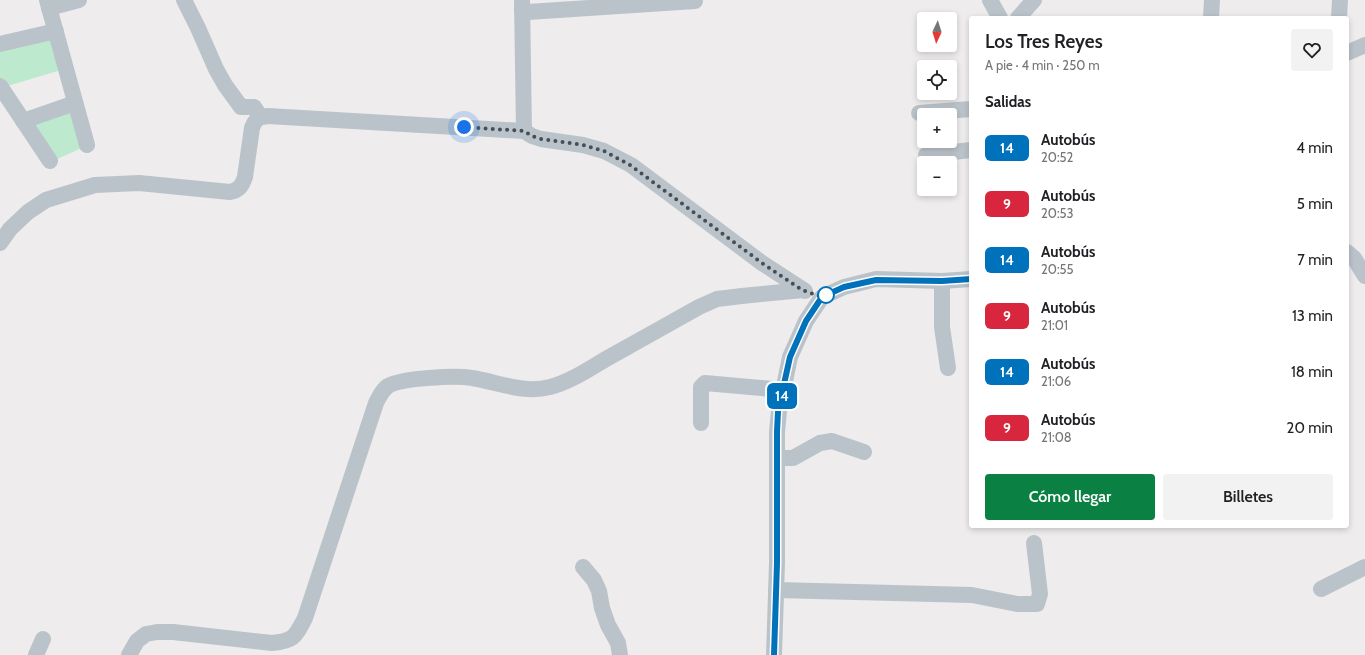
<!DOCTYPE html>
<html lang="es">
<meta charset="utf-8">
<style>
:root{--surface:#fff;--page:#f2f2f2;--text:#202124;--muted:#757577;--accent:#0b8043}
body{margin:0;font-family:Cabin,sans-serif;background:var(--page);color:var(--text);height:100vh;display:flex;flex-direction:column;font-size:15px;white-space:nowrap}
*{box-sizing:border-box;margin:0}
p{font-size:13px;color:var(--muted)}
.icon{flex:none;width:22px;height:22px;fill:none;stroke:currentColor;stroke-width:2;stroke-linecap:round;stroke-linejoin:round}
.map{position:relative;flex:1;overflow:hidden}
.side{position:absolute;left:969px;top:16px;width:380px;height:512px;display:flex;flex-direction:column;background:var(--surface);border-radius:4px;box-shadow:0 2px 6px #0003}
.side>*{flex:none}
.badge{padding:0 8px;border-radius:6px;font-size:14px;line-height:26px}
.needle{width:26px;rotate:184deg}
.fabs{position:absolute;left:917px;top:12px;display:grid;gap:8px}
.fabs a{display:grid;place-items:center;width:40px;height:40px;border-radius:4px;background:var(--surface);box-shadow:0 2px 6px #0003;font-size:20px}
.you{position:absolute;width:20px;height:20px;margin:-10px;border:3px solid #fff;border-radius:50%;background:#1a73e8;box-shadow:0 0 0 6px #1a73e833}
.map>.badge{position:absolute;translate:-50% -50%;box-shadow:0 0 0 2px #fff}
h2{padding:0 16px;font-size:15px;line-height:36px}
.round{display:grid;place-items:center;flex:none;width:42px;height:42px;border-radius:4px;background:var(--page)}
.summary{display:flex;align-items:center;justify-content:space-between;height:68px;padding:0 16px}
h1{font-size:19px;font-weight:600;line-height:30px}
.primary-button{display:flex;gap:8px;margin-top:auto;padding:8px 16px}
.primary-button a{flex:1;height:46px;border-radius:4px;background:var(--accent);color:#fff;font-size:16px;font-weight:600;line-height:46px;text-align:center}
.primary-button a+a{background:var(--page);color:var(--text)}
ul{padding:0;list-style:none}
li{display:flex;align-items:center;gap:12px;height:56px;padding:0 16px}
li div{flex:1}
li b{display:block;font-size:15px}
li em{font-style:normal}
li .badge{min-width:44px;font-weight:700;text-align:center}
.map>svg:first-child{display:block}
</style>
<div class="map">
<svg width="1365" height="655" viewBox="0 0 1365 655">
<rect width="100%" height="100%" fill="#eeecec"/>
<!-- green -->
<g fill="#bde9ce">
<polygon points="54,35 64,69 4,87 0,81 0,47"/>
<polygon points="73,107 84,147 55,160 28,123"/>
</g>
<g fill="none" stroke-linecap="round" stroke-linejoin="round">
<!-- minor -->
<g stroke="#bbc3ca" stroke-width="16">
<polyline points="47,0 87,145"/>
<polyline points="184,0 198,28 216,69 225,85 241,107 254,107 260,116"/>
<polyline points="522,0 524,131 532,136 541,139 583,145 604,151 631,165 762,263 805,291"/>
<polyline points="990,0 1000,18"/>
<polyline points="49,8 79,0"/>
<polyline points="522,10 528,12 695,1"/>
<polyline points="1018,18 1034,0"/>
<polyline points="1211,18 1212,0"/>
<polyline points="1339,18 1340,0"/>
<polyline points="0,44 56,31"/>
<polyline points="1347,53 1365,45"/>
<polyline points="0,86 50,161"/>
<polyline points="919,113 971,109"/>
<polyline points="23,121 75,103"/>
<polyline points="926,155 971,150"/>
<path d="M 0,243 L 10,229 L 28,212 L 46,200 L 95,185 L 139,183 L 230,192 C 239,190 242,186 245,177 L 252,128 C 255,119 259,117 268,116 L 524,131"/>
<polyline points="1347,252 1354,258 1365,276"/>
<polyline points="942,281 942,327 948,368"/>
<polyline points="701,423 701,387 705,383 783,390"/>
<polyline points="777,458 793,458 820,443 832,441 864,452"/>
<polyline points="583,567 594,580 599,591 602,608 608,625 618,643 620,655"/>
<polyline points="1321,589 1365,567"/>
<polyline points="776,590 972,595 1017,604 1037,604 1040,594 1034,543"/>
<polyline points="36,655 43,639"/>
<path d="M 129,655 L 137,641 L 146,634 L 157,632 L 173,632 L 272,643 C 294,641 295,637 305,618 L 376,403 C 379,397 382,390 388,386 C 401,378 456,375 472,378 C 498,382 523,394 550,387 C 570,382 589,369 606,359 C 637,342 668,324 699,307 L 717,299 L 742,296 L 803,290"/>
<polyline points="774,655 777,563 777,432 779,411 790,357 806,321 822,297 844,287 876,279 942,281 971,279"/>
</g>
</g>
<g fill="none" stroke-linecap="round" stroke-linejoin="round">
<!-- line casing -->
<g stroke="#fff" stroke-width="9">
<polyline id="line" points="774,655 777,563 777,432 778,411 790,357 806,321 822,297 844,287 876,280 942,281 971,279"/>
</g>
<!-- line -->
<use href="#line" stroke="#0072bc" stroke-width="6"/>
<!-- walk -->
<polyline stroke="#464f57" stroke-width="4" stroke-dasharray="0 7.2" points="464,127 524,131 532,136 541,139 583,145 604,151 630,165 762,263 802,290 822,297 826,295"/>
</g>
<!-- markers -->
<circle fill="#fff" stroke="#0072bc" stroke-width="2" cx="826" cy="295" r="8"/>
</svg>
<div class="fabs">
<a><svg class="needle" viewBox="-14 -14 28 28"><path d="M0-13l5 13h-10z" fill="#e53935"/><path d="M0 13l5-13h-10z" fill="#757577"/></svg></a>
<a><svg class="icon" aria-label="locate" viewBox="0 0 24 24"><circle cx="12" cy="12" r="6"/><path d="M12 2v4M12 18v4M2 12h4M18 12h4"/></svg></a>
<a>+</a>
<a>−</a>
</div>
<div class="you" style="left:464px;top:127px"></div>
<b class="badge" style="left:782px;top:396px;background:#0072bc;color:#fff">14</b>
<section class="side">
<div class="summary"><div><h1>Los Tres Reyes</h1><p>A pie · 4 min · 250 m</p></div><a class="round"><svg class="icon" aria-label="heart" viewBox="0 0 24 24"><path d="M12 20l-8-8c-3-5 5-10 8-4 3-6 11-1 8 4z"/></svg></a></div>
<h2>Salidas</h2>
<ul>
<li><span class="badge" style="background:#0072bc;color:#fff">14</span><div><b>Autobús</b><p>20:52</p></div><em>4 min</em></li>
<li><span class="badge" style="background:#d7263d;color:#fff">9</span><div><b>Autobús</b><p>20:53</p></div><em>5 min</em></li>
<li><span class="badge" style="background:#0072bc;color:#fff">14</span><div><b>Autobús</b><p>20:55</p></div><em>7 min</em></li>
<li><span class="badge" style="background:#d7263d;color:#fff">9</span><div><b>Autobús</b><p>21:01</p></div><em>13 min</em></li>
<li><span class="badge" style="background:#0072bc;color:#fff">14</span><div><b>Autobús</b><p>21:06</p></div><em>18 min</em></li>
<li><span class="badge" style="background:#d7263d;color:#fff">9</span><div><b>Autobús</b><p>21:08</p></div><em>20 min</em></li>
</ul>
<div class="primary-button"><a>Cómo llegar</a><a>Billetes</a></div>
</section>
</div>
